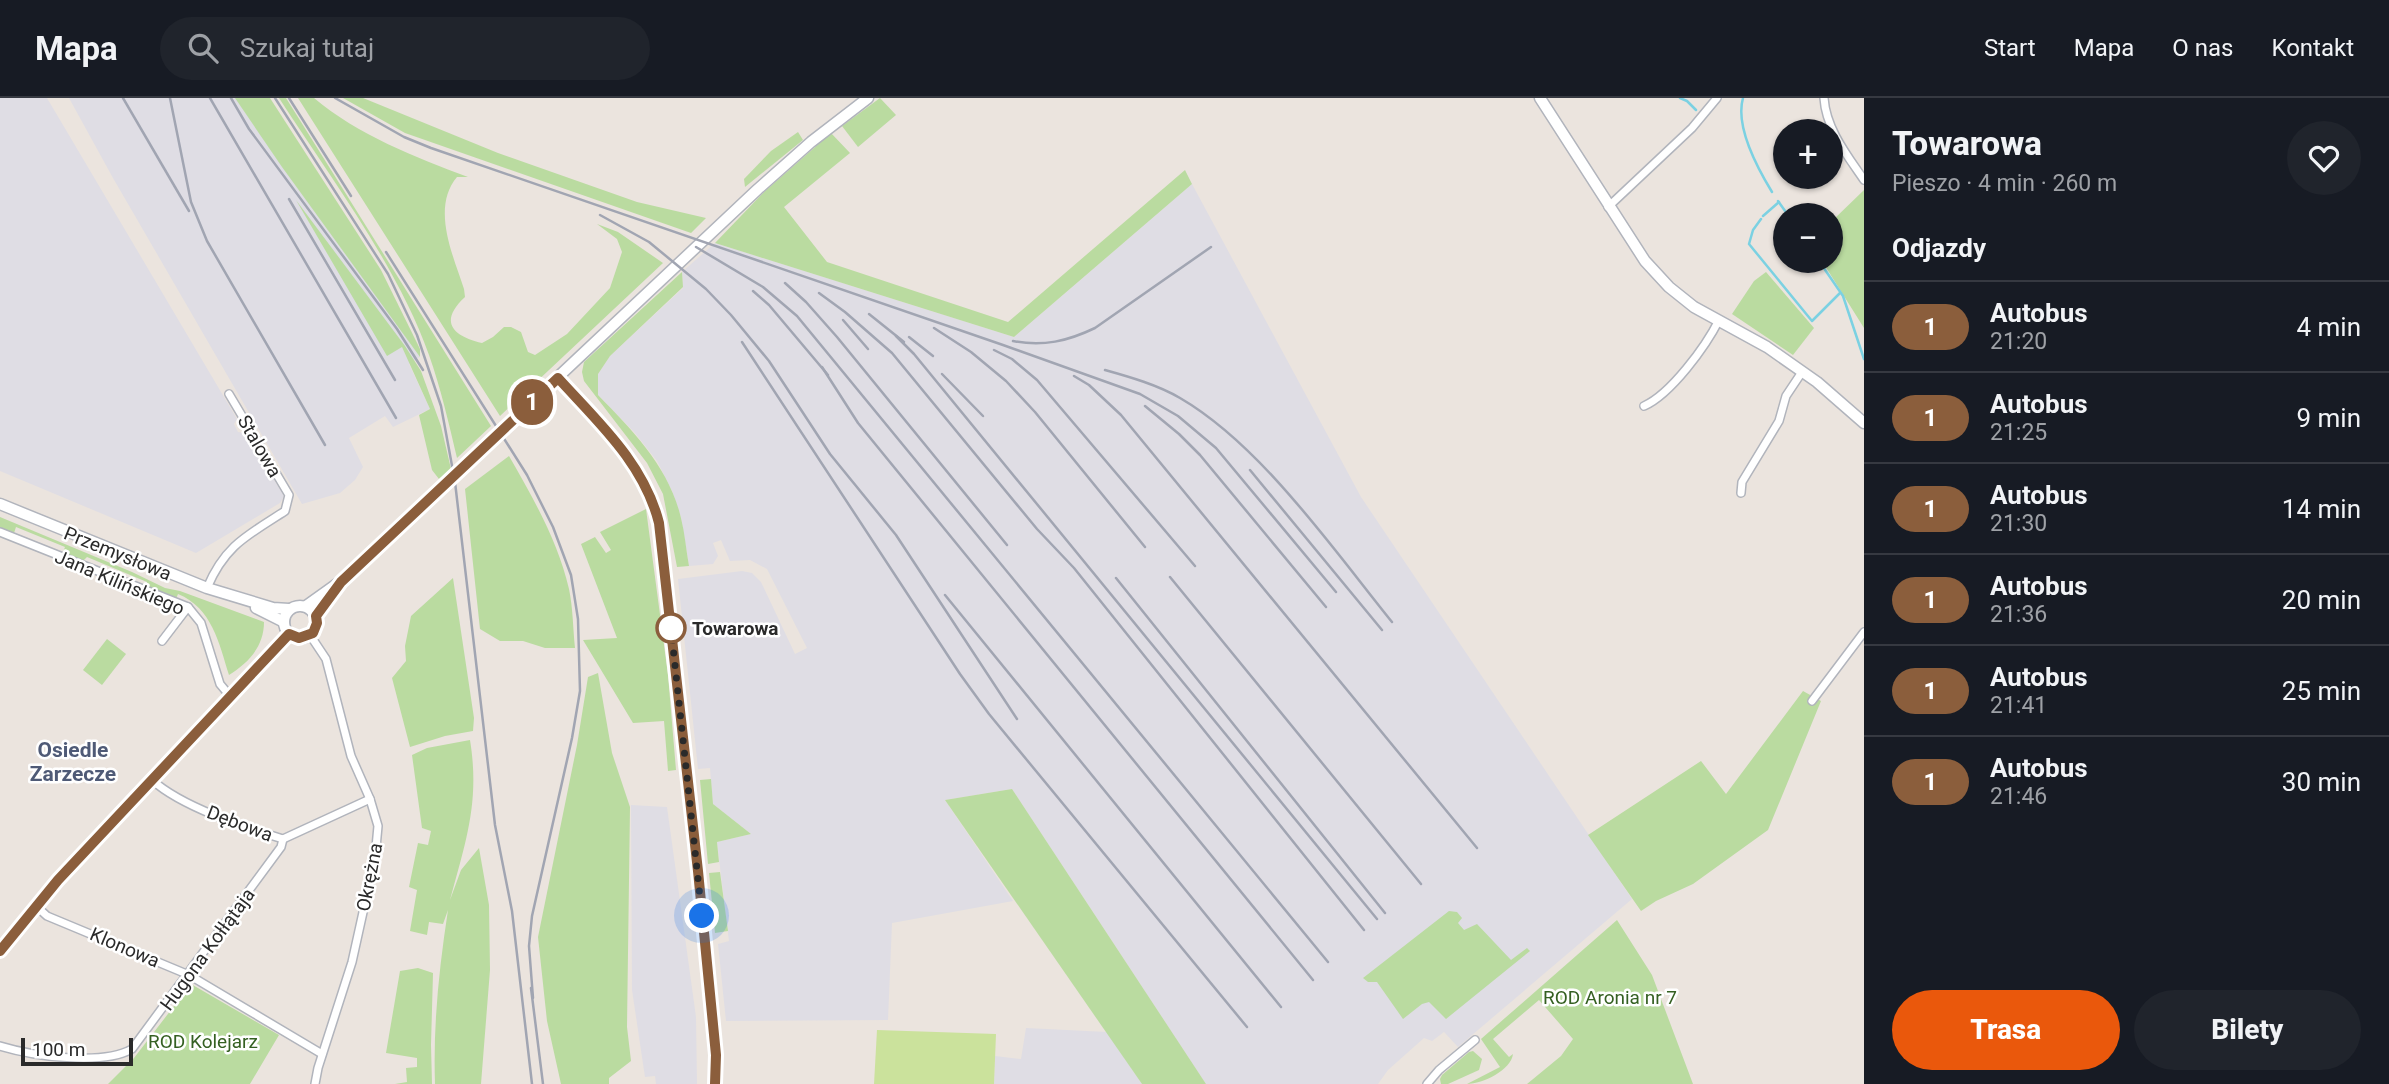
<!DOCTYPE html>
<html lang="pl">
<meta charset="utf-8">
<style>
:root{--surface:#171b24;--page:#20242c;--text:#f1f3f6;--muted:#9ea1a6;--line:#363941;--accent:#ea580c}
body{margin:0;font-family:Roboto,sans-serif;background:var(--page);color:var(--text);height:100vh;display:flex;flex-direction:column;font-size:26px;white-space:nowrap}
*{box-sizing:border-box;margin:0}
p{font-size:23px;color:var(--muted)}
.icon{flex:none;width:38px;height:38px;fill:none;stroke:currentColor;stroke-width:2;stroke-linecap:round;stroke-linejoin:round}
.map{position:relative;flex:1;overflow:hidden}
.sheet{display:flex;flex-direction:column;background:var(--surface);width:525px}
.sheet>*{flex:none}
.badge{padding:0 14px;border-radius:23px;font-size:24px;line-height:46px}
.tools{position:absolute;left:1773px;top:21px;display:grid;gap:14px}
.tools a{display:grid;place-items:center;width:70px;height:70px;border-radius:50%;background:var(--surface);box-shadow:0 2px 5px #0004;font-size:35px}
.scale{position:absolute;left:21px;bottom:18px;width:112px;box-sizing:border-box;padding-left:7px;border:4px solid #2a2a2a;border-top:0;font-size:19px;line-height:24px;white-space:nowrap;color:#2a2a2a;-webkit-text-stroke:5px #fff;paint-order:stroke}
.you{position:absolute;width:35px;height:35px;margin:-18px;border:5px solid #fff;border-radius:50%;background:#1a73e8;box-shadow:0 0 0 10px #1a73e833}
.map>.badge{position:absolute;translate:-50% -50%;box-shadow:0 0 0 4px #fff}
h2{padding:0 28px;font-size:26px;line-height:63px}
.round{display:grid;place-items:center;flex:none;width:74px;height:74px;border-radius:37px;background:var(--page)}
.overview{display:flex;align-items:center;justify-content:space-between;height:119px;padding:0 28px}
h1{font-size:33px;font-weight:800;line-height:52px}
.action{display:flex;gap:14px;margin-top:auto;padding:14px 28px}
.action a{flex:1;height:80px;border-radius:42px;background:var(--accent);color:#fff;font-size:28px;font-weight:800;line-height:80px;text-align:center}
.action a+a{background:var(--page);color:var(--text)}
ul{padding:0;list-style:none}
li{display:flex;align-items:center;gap:21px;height:91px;padding:0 28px;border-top:2px solid var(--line)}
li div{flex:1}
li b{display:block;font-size:26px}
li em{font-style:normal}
li .badge{min-width:77px;font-weight:700;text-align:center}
header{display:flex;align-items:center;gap:42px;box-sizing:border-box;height:98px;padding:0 35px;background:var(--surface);border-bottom:2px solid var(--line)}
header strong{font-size:33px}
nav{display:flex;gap:38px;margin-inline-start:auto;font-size:24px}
.search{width:490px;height:63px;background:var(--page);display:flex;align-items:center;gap:18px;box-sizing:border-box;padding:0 24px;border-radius:38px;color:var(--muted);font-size:26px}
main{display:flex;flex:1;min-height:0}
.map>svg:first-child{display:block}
</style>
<header>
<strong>Mapa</strong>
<div class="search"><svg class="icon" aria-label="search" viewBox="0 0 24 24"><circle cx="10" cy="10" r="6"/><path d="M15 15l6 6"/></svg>Szukaj tutaj</div>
<nav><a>Start</a><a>Mapa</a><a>O nas</a><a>Kontakt</a></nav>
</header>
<main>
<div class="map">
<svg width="1864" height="986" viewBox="0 0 1864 986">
<rect width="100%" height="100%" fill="#ebe4de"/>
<!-- industrial -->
<g fill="#dfdde4">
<polygon points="0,0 47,0 237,321 234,326 238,334 245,335 284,398 280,405 196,455 0,373"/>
<polygon points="69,0 266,0 387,190 420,259 409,266 430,311 393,329 385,318 349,340 363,369 355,382 340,395 302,406 113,80"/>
<polygon points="1192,86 1361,399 1632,801 1458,949 1444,934 1432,943 1424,940 1388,972 1378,986 1206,986 1012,691 945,702 1013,803 892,825 888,922 726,923 718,846 729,843 717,744 751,736 713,706 710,670 698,671 678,481 742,473 752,475 761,484 795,556 807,550 767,471 750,462 730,463 721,442 713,445 718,458 713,466 689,468 681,419 672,393 657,363 635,335 598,297 598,276 610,258 683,190 682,174 715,145 1014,239"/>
<polygon points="631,707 667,709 696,919 697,986 656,986 655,978 645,979 632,892"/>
<polygon points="1026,930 1107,934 1142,986 994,986 995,958 1021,961"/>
</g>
<!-- green -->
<g fill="#badba0">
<polygon points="235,0 270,0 381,172 420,251 420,259 282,69"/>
<path d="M 279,0 L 286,0 L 491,328 L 457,360 C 449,326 441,291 429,257 C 398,169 330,79 279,0 Z"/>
<path d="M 298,0 L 314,0 C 358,37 415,59 468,79 L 457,79 C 431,110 453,157 464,191 L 465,199 C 438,224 453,238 482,245 L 493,239 L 504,229 L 511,229 L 521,234 L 528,254 L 535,257 L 567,236 L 610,190 L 622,154 L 617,141 L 597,126 L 618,134 L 663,165 L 500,318 Z"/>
<polygon points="343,0 363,0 498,55 637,104 706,120 691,135 405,35"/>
<polygon points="880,0 896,17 858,49 842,28"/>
<polygon points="798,34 803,42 745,89 744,81 771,53"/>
<polygon points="831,35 850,55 784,109 827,164 1008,224 1185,72 1192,86 1014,239 715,145 764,94"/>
<polygon points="1864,92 1864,230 1822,163 1830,163 1831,124"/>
<polygon points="296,102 405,248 421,273 441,328 451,371 439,381 432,372 419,317 430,311 402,249 387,258"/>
<path d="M 682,174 L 683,189 L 610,258 L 598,276 L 598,297 C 633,333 669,369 681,420 C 685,436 686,452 689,468 L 677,469 L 663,396 L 647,365 L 584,283 L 582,274 L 584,264 Z"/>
<polygon points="1766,174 1814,230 1793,257 1732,216 1754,183"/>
<path d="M 509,358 C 533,400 558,443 569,491 C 573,510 573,531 575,550 L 545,550 L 523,543 L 500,543 L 480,531 L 465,391 Z"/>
<polygon points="646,411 668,577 676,672 668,673 664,623 633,625 583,542 617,540 581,446 595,439 606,455 611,452 600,434"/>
<path d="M 0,419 L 132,474 L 165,490 L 180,493 L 264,524 C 264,549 248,565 229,577 C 219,545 212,510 178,496 L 176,501 L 147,489 L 147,484 L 87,459 L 83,463 L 63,454 L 65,449 L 16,429 L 14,435 L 0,430 Z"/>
<polygon points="453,480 474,620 473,633 445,638 410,649 392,580 406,563 405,548 411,518"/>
<polygon points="107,541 126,556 102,587 83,572"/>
<polygon points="598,575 612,655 630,709 627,929 631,963 609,980 609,986 561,986 547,923 538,839 577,647 588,579"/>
<polygon points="1803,593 1821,603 1768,732 1693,786 1656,803 1641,813 1588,737 1701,663 1726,696"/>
<path d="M 470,642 C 480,703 466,743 450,802 L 461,772 L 479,750 L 489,807 L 490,872 L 481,986 L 435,986 C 433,927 439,871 448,812 L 443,826 L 429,824 L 427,837 L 410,833 L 417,792 L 409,789 L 418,745 L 428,747 L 431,733 L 422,730 L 412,657 L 427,650 Z"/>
<polygon points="711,681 713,706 751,736 717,744 719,764 708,766 700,682"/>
<polygon points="1012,691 1206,986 1142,986 945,702"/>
<polygon points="720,774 728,833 715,835 709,775"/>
<polygon points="1449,813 1457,814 1462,820 1458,825 1464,832 1477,826 1511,862 1527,850 1530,853 1446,921 1429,904 1422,906 1403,921 1377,884 1368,884 1363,880"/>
<path d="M 1617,822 L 1652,877 L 1693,986 L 1527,986 L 1561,958 L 1573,941 L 1539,902 L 1493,941 L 1509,959 L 1513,956 C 1511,972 1483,986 1467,986 L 1500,969 L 1481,941 Z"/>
<polygon points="418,870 433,875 431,947 432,986 395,986 407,984 406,970 417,969 417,960 386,955 400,873"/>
<polygon points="191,886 279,937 250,986 108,986 134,960"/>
<polygon points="1473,953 1482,961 1479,972 1448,986 1441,986 1440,981 1442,977 1469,954"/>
</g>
<!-- pitch -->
<polygon fill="#cbe29c" points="877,932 996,936 994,986 874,986"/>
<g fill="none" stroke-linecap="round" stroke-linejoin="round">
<!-- stream -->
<g stroke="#7bd1e2" stroke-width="2.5">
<polyline points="1680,0 1687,3 1696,12"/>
<path d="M 1743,0 C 1735,28 1758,71 1772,94"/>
<polyline points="1778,103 1788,117"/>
<polyline points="1763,118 1779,104"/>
<polyline points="1761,121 1753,132 1749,146 1812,223 1840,195"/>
<polyline points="1819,163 1843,198 1864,261"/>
</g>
<!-- street casing -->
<g stroke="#b1b4bc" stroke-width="10">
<g id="street">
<path d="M 1824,0 C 1826,31 1847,57 1864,82"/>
<polyline points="1608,109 1692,30 1717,0"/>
<path d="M 1644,308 C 1671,296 1706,248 1719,222"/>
<polyline points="1741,395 1742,384 1779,323 1786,298 1802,274"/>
<polyline points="0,434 188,509 201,525 220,586 230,598"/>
<path d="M 207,490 C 225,447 248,437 285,413 L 289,397 L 229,296"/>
<polyline points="310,537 326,561 351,658 370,701 378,728 375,760 352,864 318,970 315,986"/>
<polyline points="162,543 188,509"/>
<polyline points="1812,603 1864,534"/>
<path d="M 152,682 C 182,709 244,729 283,741 L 370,701"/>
<polyline points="36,808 47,818 189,877 322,956"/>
<path d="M 0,948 C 33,958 102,968 132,951 L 281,749 L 283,741"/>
<polyline points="1427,986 1439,972 1475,942"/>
</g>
</g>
<!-- secondary casing -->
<g stroke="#b1b4bc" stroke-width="13">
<g id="secondary">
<polyline points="1540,0 1645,163 1669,189 1694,209 1767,249 1817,284 1864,325"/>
<path d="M 558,280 C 598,324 644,365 659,425 L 698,773 L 716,957 L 715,986"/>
<polyline points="0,406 207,490 273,510 289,511"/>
<circle cx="300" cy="524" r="16"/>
<polyline points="306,508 341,483 758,91 811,44 868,0"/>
<polyline points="256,510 284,524"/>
<polyline points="316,518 336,490"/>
<polyline points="0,853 58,782 289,536"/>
</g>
</g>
<!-- street -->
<use href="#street" stroke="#fff" stroke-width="7"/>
<!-- secondary -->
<use href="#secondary" stroke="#fff" stroke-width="10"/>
<!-- rail -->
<g stroke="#a1a5b2" stroke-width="2.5">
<polyline points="123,0 189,113"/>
<polyline points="170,0 191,104 207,143 325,347"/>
<polyline points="210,0 396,320"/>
<polyline points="231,0 249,31 397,231 423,272"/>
<polyline points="275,0 388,176 417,237 441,308 455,384 495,727 512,813 532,986"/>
<polyline points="289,0 351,98"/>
<polyline points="335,0 404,39 431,50 1003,247 1140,296 1178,318 1216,350 1336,494"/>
<polyline points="289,101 395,282"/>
<polyline points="600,117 649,144 706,191 731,217 769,263 830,356 896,437 1017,621"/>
<polyline points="696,149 763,189 797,218 1328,864"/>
<polyline points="386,154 527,377 553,429 571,477 578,521 580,593 572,640 532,818 529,848 533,900"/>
<polyline points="785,185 806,204 837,239 1007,447"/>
<polyline points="753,193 769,207 828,277"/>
<polyline points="819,195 845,214 892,255 1037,431 1074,470 1364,832"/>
<polyline points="869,216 904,244"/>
<polyline points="843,222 868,251"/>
<polyline points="934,230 971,254 1006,283 1035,314 1145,449"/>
<polyline points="896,238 914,256 1377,821"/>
<polyline points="909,239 933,258"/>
<path d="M 1013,243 C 1043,249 1068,243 1095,230 L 1211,149"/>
<polyline points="742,244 960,576 989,616 1247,929"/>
<polyline points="994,252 1012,261 1037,282 1195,468"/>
<polyline points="822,269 858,325 1313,882"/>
<path d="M 1105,272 C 1130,279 1158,287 1180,300 C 1261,347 1333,451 1392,524"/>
<polyline points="942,276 983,318"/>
<polyline points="1074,278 1089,287 1121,317 1477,750"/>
<polyline points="1145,308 1179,336 1200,357 1326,509"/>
<polyline points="1250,372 1382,532"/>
<polyline points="1170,479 1421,786"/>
<polyline points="1116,480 1385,815"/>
<polyline points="945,497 1281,909"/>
<polyline points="531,890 543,986"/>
</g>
</g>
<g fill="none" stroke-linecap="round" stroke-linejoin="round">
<!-- line casing -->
<g stroke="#fff" stroke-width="16">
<path id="line" d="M 0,853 L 58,782 L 289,536 L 299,540 L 313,535 L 317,525 L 316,518 L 341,484 L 558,280 C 598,324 644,365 659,425 L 698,773 L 716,957 L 715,986"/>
</g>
<!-- line -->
<use href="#line" stroke="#8b5e3c" stroke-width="10"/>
<!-- walk -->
<polyline stroke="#2a2a2a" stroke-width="7" stroke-dasharray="0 12.6" points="671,530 702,818"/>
</g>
<!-- markers -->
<circle fill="#fff" stroke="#8b5e3c" stroke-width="3.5" cx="671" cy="530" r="14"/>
<g text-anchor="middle" stroke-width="5" stroke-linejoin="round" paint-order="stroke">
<!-- street labels -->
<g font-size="19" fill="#2a2a2a" stroke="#fff">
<text transform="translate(260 348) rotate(60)" y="7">Stalowa</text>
<text transform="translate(118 455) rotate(22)" y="7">Przemysłowa</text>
<text transform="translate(120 484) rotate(23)" y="7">Jana Kilińskiego</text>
<text transform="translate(240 725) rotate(21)" y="7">Dębowa</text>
<text transform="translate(369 779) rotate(-79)" y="7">Okrężna</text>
<text transform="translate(125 849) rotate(23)" y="7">Klonowa</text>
<text transform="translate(207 851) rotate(-54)" y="7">Hugona Kołłątaja</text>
</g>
<!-- stop labels -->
<g font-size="19" font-weight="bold" fill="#2a2a2a" stroke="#fff" text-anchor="start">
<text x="692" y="537">Towarowa</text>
</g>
<!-- park labels -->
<g font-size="19" fill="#356022" stroke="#fff">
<text x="1610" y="906">ROD Aronia nr 7</text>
<text x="203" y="950">ROD Kolejarz</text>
</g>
<!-- neighbourhood labels -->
<g font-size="21" font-weight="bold" fill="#4f5a76" stroke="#fff">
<text x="73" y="659">Osiedle<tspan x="73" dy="24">Zarzecze</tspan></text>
</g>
</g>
</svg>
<div class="tools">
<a>+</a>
<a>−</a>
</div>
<div class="scale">100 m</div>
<div class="you" style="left:702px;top:818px"></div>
<b class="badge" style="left:532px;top:304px;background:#8b5e3c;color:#fff">1</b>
</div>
<section class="sheet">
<div class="overview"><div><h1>Towarowa</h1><p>Pieszo · 4 min · 260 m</p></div><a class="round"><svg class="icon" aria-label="heart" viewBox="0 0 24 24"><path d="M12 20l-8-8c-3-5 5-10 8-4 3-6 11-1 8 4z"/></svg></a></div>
<h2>Odjazdy</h2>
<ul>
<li><span class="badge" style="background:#8b5e3c;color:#fff">1</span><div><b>Autobus</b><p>21:20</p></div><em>4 min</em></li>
<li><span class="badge" style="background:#8b5e3c;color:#fff">1</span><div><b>Autobus</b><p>21:25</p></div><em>9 min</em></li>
<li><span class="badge" style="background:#8b5e3c;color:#fff">1</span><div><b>Autobus</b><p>21:30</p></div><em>14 min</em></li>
<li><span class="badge" style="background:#8b5e3c;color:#fff">1</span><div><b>Autobus</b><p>21:36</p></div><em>20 min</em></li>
<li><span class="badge" style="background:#8b5e3c;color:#fff">1</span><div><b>Autobus</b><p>21:41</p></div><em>25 min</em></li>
<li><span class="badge" style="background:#8b5e3c;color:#fff">1</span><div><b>Autobus</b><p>21:46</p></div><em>30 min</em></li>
</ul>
<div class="action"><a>Trasa</a><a>Bilety</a></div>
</section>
</main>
